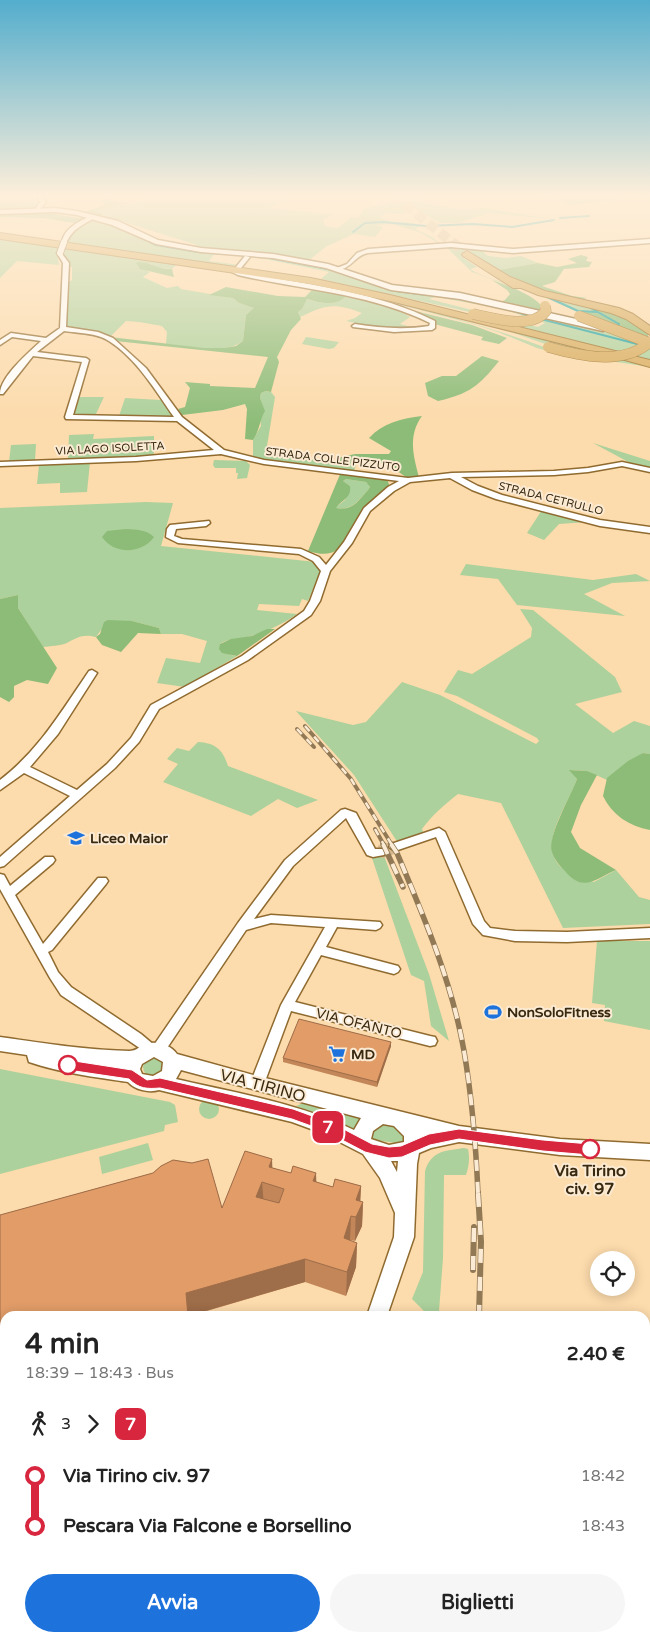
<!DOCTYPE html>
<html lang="it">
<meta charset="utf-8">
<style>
:root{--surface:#fff;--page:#f6f6f6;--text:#222;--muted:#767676;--accent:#1d72dc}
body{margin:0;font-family:"Varela Round",sans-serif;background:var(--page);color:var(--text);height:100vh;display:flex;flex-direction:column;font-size:19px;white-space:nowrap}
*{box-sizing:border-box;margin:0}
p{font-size:16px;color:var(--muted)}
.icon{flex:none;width:28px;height:28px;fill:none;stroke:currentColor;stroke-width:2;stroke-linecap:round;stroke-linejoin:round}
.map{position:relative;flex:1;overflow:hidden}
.drawer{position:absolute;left:0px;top:1311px;width:650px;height:331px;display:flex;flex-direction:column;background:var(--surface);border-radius:15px 15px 0 0;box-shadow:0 2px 12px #0003}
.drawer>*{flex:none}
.badge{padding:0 10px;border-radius:8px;font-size:18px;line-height:32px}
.tools{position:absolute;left:590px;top:1251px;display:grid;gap:10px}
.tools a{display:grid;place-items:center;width:45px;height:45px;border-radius:50%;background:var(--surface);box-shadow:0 2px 12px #0003;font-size:25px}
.map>.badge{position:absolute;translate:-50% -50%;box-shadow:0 0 0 2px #fff}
.legs{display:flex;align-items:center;gap:8px;height:55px;padding:0 25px;font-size:16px}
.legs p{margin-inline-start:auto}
.overview{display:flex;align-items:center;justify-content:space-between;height:85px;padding:0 25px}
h1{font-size:28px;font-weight:700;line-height:38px}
.action{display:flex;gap:10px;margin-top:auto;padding:10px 25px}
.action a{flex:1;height:58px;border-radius:30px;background:var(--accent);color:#fff;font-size:20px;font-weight:700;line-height:58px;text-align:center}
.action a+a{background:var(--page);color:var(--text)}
ul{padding:0 25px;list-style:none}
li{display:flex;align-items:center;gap:18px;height:50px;font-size:19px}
li i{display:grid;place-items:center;width:8px;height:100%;margin:0 6px;background:currentColor}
li i::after{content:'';width:12px;height:12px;margin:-6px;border:4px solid;border-radius:50%;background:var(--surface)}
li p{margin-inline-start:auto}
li:first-child i{background:linear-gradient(#0000 50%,currentColor 0)}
li:last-child i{background:linear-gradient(currentColor 50%,#0000 0)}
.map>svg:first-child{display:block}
</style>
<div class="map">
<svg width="650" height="1642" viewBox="0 0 650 1642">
<rect width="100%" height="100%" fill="#fcdbac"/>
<!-- green -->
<g fill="#acd19c" fill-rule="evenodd">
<polygon points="0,195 37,195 41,202 35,209 0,211"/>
<path d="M 155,195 L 296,195 L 270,208 L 332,215 L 323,220 L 325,226 L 338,228 L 351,217 L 358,218 L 364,209 L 388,203 L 402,195 L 420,195 L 419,202 L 462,210 L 484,208 L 552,219 L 488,213 L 458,223 L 440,223 L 413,207 L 404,214 L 386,213 L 380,217 C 392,226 407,219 420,226 L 415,229 L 432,237 L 442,245 L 419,232 L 392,224 L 377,225 L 383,227 L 375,237 L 354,234 L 327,246 L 308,261 L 265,253 L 191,248 L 197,245 L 105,216 L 96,211 L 113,205 L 132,205 Z"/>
<polygon points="90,219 115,227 156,246 214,254 209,261 239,265 238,268 66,245 69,233"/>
<polygon points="0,240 59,247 57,253 59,265 17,261 0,278"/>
<path d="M 445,246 L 481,250 L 488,256 L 506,258 L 521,256 L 538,263 L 498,270 L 471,254 L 461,256 L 477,267 L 470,269 C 482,277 496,279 508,285 L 472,272 Z"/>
<path d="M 65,248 L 139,257 L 139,260 L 176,265 L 172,269 L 158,268 L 151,264 L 139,262 L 138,267 L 150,272 L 143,277 L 167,288 L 178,286 L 181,289 L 233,298 L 239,303 L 255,308 L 246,315 L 243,341 C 223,356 189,346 166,344 L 167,332 L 162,326 L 139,322 L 126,321 L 110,337 L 64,328 L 69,282 L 72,280 L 72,267 L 68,266 L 64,255 Z"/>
<path d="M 252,254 L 327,266 L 391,287 L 455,296 L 600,327 L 650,346 L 650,360 L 479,317 L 474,313 L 321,279 L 329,272 L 250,256 ZM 436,297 L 503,309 L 545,323 L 538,327 L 429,299 Z"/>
<path d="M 278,276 C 371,296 457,315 547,348 L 551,346 L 499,328 L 650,365 L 650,367 L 556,353 L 537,348 L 498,332 L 473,324 L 371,297 L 291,281 Z"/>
<path d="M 348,294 L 391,305 L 410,317 L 400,324 L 415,328 L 380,328 L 346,321 L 355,318 L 362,313 C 334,302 325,305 300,317 L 298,312 L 302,309 L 306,299 C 321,303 337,308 348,294 Z"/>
<polygon points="540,295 599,307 582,314"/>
<polygon points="306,337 339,342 334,348 329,349 302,344"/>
<polygon points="266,391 271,392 275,397 267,446 269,452 302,459 357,463 353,473 253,458 253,440 261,426 260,419 264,411 260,398 261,393"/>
<polygon points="74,397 104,397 95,416 71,414"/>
<polygon points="125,398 161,400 174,417 119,416"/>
<polygon points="94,434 93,439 154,436 154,453 152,456 68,459 69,435"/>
<polygon points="593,443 650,461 650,469 634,465"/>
<polygon points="36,444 35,460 9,462 11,445"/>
<polygon points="214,460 246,461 250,465 247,478 237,479 238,473 236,473 236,468 215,468 213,465"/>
<polygon points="90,462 87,492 60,493 60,483 37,484 39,465"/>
<path d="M 346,479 L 366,482 L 370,487 L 368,490 C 358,501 352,511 335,508 L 345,500 L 350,486 L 343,481 Z"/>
<path d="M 146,502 L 173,503 L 161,546 L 316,562 L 321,569 L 308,601 L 302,599 L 299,606 L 259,604 L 257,610 L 297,614 C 281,625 270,630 251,636 C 242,639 232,638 223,642 L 220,644 L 231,655 L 237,656 L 185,687 L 157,683 L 166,658 L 200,663 L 207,641 L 182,634 L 161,634 L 159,628 L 132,621 L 101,630 L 96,637 C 83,634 78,637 67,643 C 60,646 50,646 43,647 L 18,608 L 18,595 L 0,599 L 0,508 Z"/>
<polygon points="542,510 587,522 559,524 544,540 527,533"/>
<polygon points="466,564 593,580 636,574 650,581 612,583 584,594 625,616 517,605 498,579 460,575"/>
<path d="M 520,609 L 533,610 L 615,677 L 622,692 L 575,704 L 613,733 L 634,721 L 650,726 L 650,754 L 643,753 L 607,780 L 587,771 L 570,770 L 577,779 C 569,803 539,841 559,865 C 564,871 585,878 594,882 L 616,870 L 639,897 L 650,900 L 650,924 L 563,928 L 501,803 L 458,794 C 444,805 432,815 422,829 L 424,835 L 398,843 L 354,775 L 296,711 L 353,725 L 366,722 L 402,682 L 440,695 L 536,744 L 539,741 L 537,738 L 457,696 L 444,692 L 458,670 L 472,674 L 531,637 L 532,628 Z"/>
<path d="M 198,742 C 216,743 223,750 228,766 L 318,800 L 297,808 L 278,799 L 251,816 L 163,782 L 178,764 L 167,759 L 177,748 L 189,751 Z"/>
<polygon points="384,856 429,974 449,1041 431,1026 424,981 411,975 372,858"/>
<polygon points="597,941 650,941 650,1030 604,1021 605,1005 592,1003"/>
<circle cx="153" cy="1067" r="10"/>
<polygon points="0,1069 170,1102 175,1105 178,1122 165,1125 164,1131 0,1174"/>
<circle cx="209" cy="1109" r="10"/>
<polygon points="301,1104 308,1104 370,1120 358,1135 316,1113 296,1106"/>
<polygon points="389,1123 401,1128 407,1142 402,1144 369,1139 369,1133 378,1125"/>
<polygon points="148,1143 153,1160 102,1174 99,1157"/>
<path d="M 464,1148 L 468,1149 C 470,1158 469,1166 466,1175 L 444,1175 L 443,1258 L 439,1311 L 438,1316 L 429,1316 L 412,1299 L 423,1272 L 425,1171 C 432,1150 445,1151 464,1148 Z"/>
<polygon points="5,1619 5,1638 26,1638 30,1641 36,1638 65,1638 62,1642 51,1642 46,1638 43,1642 11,1642 7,1638 0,1642 0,1621"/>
<polygon points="299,1638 386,1638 385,1642 297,1642"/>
</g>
<!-- forest -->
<g fill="#8cbc78" fill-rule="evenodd">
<polygon points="533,195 650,195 650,196 572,205 554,198 528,197"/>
<polygon points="105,199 135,204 113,205 97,211 103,215 98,217 82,213 105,205 101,200"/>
<polygon points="47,213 85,219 74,223 44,218 0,217 0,214"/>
<path d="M 581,255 L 588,257 L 586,261 L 592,262 L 589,267 L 564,269 L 555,282 L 542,286 L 572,296 L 587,298 L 583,299 C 551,293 527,287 498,270 L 538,263 L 557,267 L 577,263 L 568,259 Z"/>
<path d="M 139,262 C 152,262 157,270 172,269 L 174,277 L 140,269 L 136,263 Z"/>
<path d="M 492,280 C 509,286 529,293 542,306 L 541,312 L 499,302 L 505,300 L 510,294 L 507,290 Z"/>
<path d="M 226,287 L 278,296 L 305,297 L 314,288 L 348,294 C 337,308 321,303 307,299 L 302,309 L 298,312 L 301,319 L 291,330 L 277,357 L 279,362 L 271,392 L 266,391 L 261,393 L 260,398 L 265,411 C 259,421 260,430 253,440 L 245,439 L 247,409 L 245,404 L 223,410 L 182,415 L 178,409 L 185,407 L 190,388 L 185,382 L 210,384 L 210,386 L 255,388 L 268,357 L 115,341 L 110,337 L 204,348 L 225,348 L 236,346 L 243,341 L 246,315 L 254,308 L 239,303 L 233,298 L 209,295 Z"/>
<polygon points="599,307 626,317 648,333 648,339 582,314"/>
<polygon points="407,309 472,325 507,338 499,344 481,340 483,337 434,324 422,315"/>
<path d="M 482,356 L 499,361 C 479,386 469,394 438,401 L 428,396 L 425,383 L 442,376 L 456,376 Z"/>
<path d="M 422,416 C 408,435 413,455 419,477 L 406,477 L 387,464 L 337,462 L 337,458 L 355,454 L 389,454 L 391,451 L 369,438 C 383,423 402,418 422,416 Z"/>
<path d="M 341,472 L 387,479 L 390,487 C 381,494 370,500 363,510 C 346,534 346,563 308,551 ZM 346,479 L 366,482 L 370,487 L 368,490 C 358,501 353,511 336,508 C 341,500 352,498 350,486 L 343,481 Z"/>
<path d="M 126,529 C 136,530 146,529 154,537 C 142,554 114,555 102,537 L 107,531 Z"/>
<polygon points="18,595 18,608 57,668 48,684 27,680 14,686 14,697 9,702 0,697 0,599"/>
<polygon points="108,620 132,621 159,628 161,634 138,633 121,652 102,645 96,637 100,634 104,622"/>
<polygon points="267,629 275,629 237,656 222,653 219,649 220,644 231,639 252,636"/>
<path d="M 643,753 L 650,754 L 650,830 C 629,826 612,815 603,796 L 607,778 L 628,761 Z"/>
<path d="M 569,770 L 587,771 L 597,775 L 581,805 L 571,832 L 580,848 L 616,870 C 595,879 583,893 565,871 C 560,866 554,859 552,852 C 547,836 571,796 577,779 Z"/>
</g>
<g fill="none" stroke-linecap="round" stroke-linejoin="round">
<!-- stream -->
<g stroke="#15a2a4" stroke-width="2">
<polyline points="560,218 589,216"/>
<polyline points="128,231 156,245 198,252 227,254"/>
<polyline points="353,232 365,223 383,222 426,226 473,224 512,227 554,220"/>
<polyline points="264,257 333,270"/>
<polyline points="358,279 390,289"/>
<polyline points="396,291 427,295"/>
<polyline points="543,295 578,311 597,312"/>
<polyline points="589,307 619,324 617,328"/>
<polyline points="512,310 532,317"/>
<polyline points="541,319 641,345"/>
</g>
<!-- minor-tunnel -->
<polyline stroke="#d5b78d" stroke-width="13" stroke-dasharray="13 6" stroke-linecap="butt" points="380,852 395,847"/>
<!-- trunk-tunnel -->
<polyline stroke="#d5b78d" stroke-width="10" stroke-dasharray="10 5" stroke-linecap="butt" points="393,195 467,254"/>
<!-- minor casing -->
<g stroke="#906b30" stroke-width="3">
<g id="minor">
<polygon points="37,195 42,195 46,202 38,212 35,210 40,202"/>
<path d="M 91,216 L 96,217 C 82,226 74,227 66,243 L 62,243 C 63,229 79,221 91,216 Z"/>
<path d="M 650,239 L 650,243 L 513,253 L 451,247 L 368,253 C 354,256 355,265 340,270 L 337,268 L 347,264 L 357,253 L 368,249 L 451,243 L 513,249 Z"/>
<path d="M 60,251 L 69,263 L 66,327 L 98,332 L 113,338 L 146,368 L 182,417 L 224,450 L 264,460 L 408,478 L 452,473 L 554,471 L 588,468 L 622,462 L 650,468 L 650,472 L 622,466 L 588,472 L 554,475 L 461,477 L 478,486 L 502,495 L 600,520 L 650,527 L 650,533 L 600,526 L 496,499 L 472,490 L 450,478 L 410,482 L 394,491 L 370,511 L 352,543 L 330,571 L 320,601 L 311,615 L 248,660 L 159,709 L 139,742 L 115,768 L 4,866 L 0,867 L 0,857 L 70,796 L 24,773 L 0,790 L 0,780 C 39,750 61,712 89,671 L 92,670 L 97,673 L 58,734 L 30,767 L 77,790 L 107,764 L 131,738 L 151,705 L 242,656 L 304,611 L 310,601 L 321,571 L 313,561 L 299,554 L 178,543 L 166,537 L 167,529 L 170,525 L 209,521 L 210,523 L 206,526 L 176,529 L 174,536 L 182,539 L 301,549 L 319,557 L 326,565 L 344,542 L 364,508 L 388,487 L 399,481 L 264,464 L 221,454 L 136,461 L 0,466 L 0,462 L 136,457 L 214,450 L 177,421 L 66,419 L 65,417 L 82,362 L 33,356 L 3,394 L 0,394 C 0,377 28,353 41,341 L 12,337 L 0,345 L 0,340 L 11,333 L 46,338 L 60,328 L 63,263 L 57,253 ZM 64,331 C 78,333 97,333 109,341 C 137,359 155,390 174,417 L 73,415 L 89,360 L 86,358 L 37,352 Z"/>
<polygon points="245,256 250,257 241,268 237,268 236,267"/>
<path d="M 236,268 L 242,272 C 307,285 375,291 435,321 L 435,328 L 432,330 L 394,332 L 353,327 L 352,326 L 355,324 C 380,328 404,330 429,326 L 430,323 C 370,293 302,290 238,275 L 232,272 Z"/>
<polygon points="345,809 356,813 375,849 384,849 386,852 384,855 373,857 367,855 346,818 293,866 254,919 271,915 380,922 382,925 380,928 376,930 337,927 326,947 398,966 400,969 398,972 394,974 321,955 295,1002 430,1036 435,1037 437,1041 435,1045 430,1046 291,1011 264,1084 262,1088 257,1090 252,1088 250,1084 281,1005 325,927 271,923 246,930 163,1054 150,1055 61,995 50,978 0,889 0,874 4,875 10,886 45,857 53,857 55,860 53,863 15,895 43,944 98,878 106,878 108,881 106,884 52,950 48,952 58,972 71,987 141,1034 154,1045 238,923 285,860 341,810"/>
<polygon points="439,828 445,832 484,921 490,928 515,931 567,932 650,928 650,938 567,942 515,941 483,935 473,924 436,837 395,851 389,847 391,844"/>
</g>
</g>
<!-- tertiary casing -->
<g stroke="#906b30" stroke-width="3">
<g id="tertiary">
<polygon points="55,208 77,211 118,221 158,240 201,248 273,254 328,264 392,285 460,293 603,325 607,328 603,331 460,299 391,290 326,268 273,258 201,252 156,244 112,225 77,215 55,212 0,214 0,210"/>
<path d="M 0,1037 C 43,1043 86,1050 129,1051 C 135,1051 138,1048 143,1045 C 154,1040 170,1044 177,1054 L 257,1076 L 459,1126 L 560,1139 L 650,1144 L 650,1160 L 560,1155 L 459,1142 L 431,1148 L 419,1153 L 417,1164 L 414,1237 L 387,1316 L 367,1316 L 394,1237 L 395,1213 L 380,1178 L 363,1154 L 322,1133 L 292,1122 L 159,1090 C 149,1093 135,1090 128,1082 C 95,1077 61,1073 29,1062 L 27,1055 L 0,1051 ZM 154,1057 L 163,1062 L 162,1071 L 153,1076 L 142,1074 L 140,1069 L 142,1064 ZM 181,1070 L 361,1118 L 354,1130 C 299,1103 236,1093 176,1079 ZM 383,1124 L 394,1126 L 404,1136 L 404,1142 L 389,1145 L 371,1139 L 373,1131 ZM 391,1161 L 398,1161 L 397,1172 Z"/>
<polygon points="246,1638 272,1638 270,1642 244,1642"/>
</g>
</g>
<!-- trunk casing -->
<g stroke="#996f25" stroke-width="2">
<g id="trunk">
<polygon points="0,233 311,278 390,295 619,352 621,354 615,357 390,301 311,284 0,239"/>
<polygon points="467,251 510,277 545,291 619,308 633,314 650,326 650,335 626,319 611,313 538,295 521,288 513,288 463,256 462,254"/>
<polygon points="625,354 650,360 650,367 621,359 619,357"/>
</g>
</g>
<!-- minor -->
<use href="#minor" fill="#fff" fill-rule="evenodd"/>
<!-- tertiary -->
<use href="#tertiary" fill="#fff" fill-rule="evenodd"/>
<!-- trunk -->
<use href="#trunk" fill="#d7aa5a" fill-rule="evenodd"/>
<!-- rail-far2 casing -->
<g stroke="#917956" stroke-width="4">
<g id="rail-far2">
<polyline points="305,726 351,779 392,845"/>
<polyline points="297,729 314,747"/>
<polyline points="375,829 384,845"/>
</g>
</g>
<!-- rail-far1 casing -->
<g stroke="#917956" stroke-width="5.5">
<g id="rail-far1">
<polyline points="383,844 403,887"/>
<path d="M 391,844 L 397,853 C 424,917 452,982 464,1051 C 472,1098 476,1146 478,1194"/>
</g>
</g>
<!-- rail casing -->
<g stroke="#917956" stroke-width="6">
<g id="rail">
<polyline points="478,1193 481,1242 479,1316"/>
<polyline points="473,1270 474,1227"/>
<polyline points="417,1642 419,1638"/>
<polyline points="426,1642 427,1638"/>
</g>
</g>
<!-- rail-far2 -->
<use href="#rail-far2" stroke="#fcebd4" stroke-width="2.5" stroke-dasharray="7" stroke-linecap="butt"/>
<!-- rail-far1 -->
<use href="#rail-far1" stroke="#fcebd4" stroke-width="4" stroke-dasharray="11" stroke-linecap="butt"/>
<!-- rail -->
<use href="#rail" stroke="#fcebd4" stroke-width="4.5" stroke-dasharray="14" stroke-linecap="butt"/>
<!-- minor-bridge casing -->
<g stroke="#906b30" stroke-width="8" stroke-linecap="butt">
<polyline id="minor-bridge" points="60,253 64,242"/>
</g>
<!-- trunk-bridge casing -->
<g stroke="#996f25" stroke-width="11" stroke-linecap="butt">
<g id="trunk-bridge">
<path d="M 473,314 C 492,318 532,330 546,311 L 545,306"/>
<polyline points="579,316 650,343"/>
<path d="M 548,347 C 580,356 623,366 650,342"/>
</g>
</g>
<!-- minor-bridge -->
<use href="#minor-bridge" stroke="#fff" stroke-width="6"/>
<!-- trunk-bridge -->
<use href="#trunk-bridge" stroke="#d7aa5a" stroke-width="10"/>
</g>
<!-- wall -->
<g fill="#c28659">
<polygon points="391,1046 377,1087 283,1062 283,1058"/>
<polygon points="245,1151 272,1159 272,1168 291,1173 293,1166 316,1173 316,1182 333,1187 335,1179 361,1186 360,1201 363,1202 362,1226 355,1241 350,1240 350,1241 357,1243 356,1267 346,1296 305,1282 190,1316 5,1316 5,1439 0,1441 0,1215 153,1173 161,1166 173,1160 192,1163 208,1159 222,1208"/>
</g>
<!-- shaded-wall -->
<g fill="#9e6d49">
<polygon points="391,1042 391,1046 377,1087 377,1082"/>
<polygon points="272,1159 273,1183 269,1167"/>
<polygon points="316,1173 317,1198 313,1181"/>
<polygon points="262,1182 264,1206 256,1197"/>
<polygon points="361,1186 360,1208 363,1202 362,1226 355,1241 356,1200"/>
<polygon points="351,1216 350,1240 343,1262 344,1238"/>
<polygon points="357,1243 356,1267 346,1296 347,1272"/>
<polygon points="305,1259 305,1282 188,1316 186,1293"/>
<polygon points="5,1415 5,1439 0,1441 0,1416"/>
</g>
<!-- building -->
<g fill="#e19c68" stroke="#9e6d49" fill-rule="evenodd">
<polygon points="299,1019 391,1042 377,1082 283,1058"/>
<path d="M 245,1151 L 272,1159 L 269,1167 L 291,1173 L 293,1166 L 316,1173 L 313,1181 L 333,1187 L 335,1179 L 361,1186 L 356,1200 L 363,1202 L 356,1217 L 351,1216 L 344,1238 L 357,1243 L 347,1272 L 305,1259 L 186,1293 L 188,1316 L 5,1316 L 5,1415 L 0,1416 L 0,1215 L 153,1173 L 161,1166 L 173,1160 L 192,1163 L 208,1159 L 222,1208 ZM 262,1182 L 284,1189 L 279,1203 L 256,1197 Z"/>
</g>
<!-- sky -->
<linearGradient id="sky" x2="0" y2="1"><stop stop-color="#53adcd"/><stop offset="0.46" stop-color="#feefda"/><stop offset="1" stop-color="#feefda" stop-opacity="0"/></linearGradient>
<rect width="650" height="425" fill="url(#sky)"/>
<!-- line-1 -->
<path fill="#d7263d" stroke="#fff" d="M 68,1060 L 132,1070 L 147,1080 L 160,1078 L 293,1109 L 334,1124 L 372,1144 L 389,1147 L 401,1146 L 429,1134 L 459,1129 L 543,1140 L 590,1144 L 594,1145 L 596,1149 L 594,1153 L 590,1155 L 543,1151 L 459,1139 L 430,1145 L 402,1157 L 389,1158 L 365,1152 L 325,1131 L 292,1119 L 160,1088 C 147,1089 139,1089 129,1079 L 68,1070 L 63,1069 L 62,1065 L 63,1062 Z"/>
<!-- icons -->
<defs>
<g id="school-bare" transform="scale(1.35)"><path d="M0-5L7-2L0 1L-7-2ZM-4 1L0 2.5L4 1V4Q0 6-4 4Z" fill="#1d72dc" stroke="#fcebd4" stroke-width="2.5" paint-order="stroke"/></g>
<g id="stadium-bare" transform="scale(1.35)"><path d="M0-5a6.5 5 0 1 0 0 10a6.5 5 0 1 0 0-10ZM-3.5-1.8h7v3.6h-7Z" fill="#1d72dc" stroke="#fcebd4" stroke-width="2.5" paint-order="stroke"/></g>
<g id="supermarket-bare" transform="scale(1.35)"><path d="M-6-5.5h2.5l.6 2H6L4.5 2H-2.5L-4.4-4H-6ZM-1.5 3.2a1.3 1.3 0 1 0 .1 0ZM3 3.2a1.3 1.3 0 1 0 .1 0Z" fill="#1d72dc" stroke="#fcebd4" stroke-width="2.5" paint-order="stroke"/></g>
</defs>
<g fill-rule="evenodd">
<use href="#school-bare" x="76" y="838"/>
<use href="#stadium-bare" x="493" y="1012"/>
<use href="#supermarket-bare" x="337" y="1054"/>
</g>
<!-- markers -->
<g fill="#fff" stroke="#d7263d" stroke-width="2.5">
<circle cx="68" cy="1065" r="9"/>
<circle cx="590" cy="1149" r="9"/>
</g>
<g text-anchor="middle" stroke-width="4" stroke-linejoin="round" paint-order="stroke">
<!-- far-street labels -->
<g font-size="11" fill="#392910" stroke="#fcebd4">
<text transform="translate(110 448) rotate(-3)" y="4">VIA LAGO ISOLETTA</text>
<text transform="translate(333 459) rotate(7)" y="4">STRADA COLLE PIZZUTO</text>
<text transform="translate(551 498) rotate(14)" y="4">STRADA CETRULLO</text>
</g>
<!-- poi labels -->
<g font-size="14" font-weight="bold" fill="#392910" stroke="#fcebd4" text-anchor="start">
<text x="90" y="843">Liceo Maior</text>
<text x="507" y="1017">NonSoloFitness</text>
<text x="351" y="1059">MD</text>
</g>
<!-- street labels -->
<g font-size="14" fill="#392910" stroke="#fcebd4">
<text transform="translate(359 1023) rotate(14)" y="5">VIA OFANTO</text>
</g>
<!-- near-street labels -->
<g font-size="16" fill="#392910" stroke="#fcebd4">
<text transform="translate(263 1085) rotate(15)" y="6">VIA TIRINO</text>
</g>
<!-- near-stop labels -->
<g font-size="16" font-weight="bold" fill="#392910" stroke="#fcebd4">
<text x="590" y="1176">Via Tirino<tspan x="590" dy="18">civ. 97</tspan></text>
</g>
</g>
</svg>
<div class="tools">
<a><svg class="icon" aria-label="locate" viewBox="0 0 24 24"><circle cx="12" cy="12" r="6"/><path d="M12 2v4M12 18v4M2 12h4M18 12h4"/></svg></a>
</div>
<b class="badge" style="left:328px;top:1127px;background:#d7263d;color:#fff">7</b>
<section class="drawer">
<div class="overview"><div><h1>4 min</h1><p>18:39 – 18:43 · Bus</p></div><b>2.40 €</b></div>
<div class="legs"><svg class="icon" aria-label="walk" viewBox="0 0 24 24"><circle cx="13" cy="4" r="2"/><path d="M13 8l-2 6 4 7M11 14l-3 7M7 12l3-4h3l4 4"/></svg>3<svg class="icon" aria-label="forward" viewBox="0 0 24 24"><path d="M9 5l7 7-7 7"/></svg><b class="badge" style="background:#d7263d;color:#fff">7</b></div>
<ul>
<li><i style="color:#d7263d"></i><b>Via Tirino civ. 97</b><p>18:42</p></li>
<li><i style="color:#d7263d"></i><b>Pescara Via Falcone e Borsellino</b><p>18:43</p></li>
</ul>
<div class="action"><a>Avvia</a><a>Biglietti</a></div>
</section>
</div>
